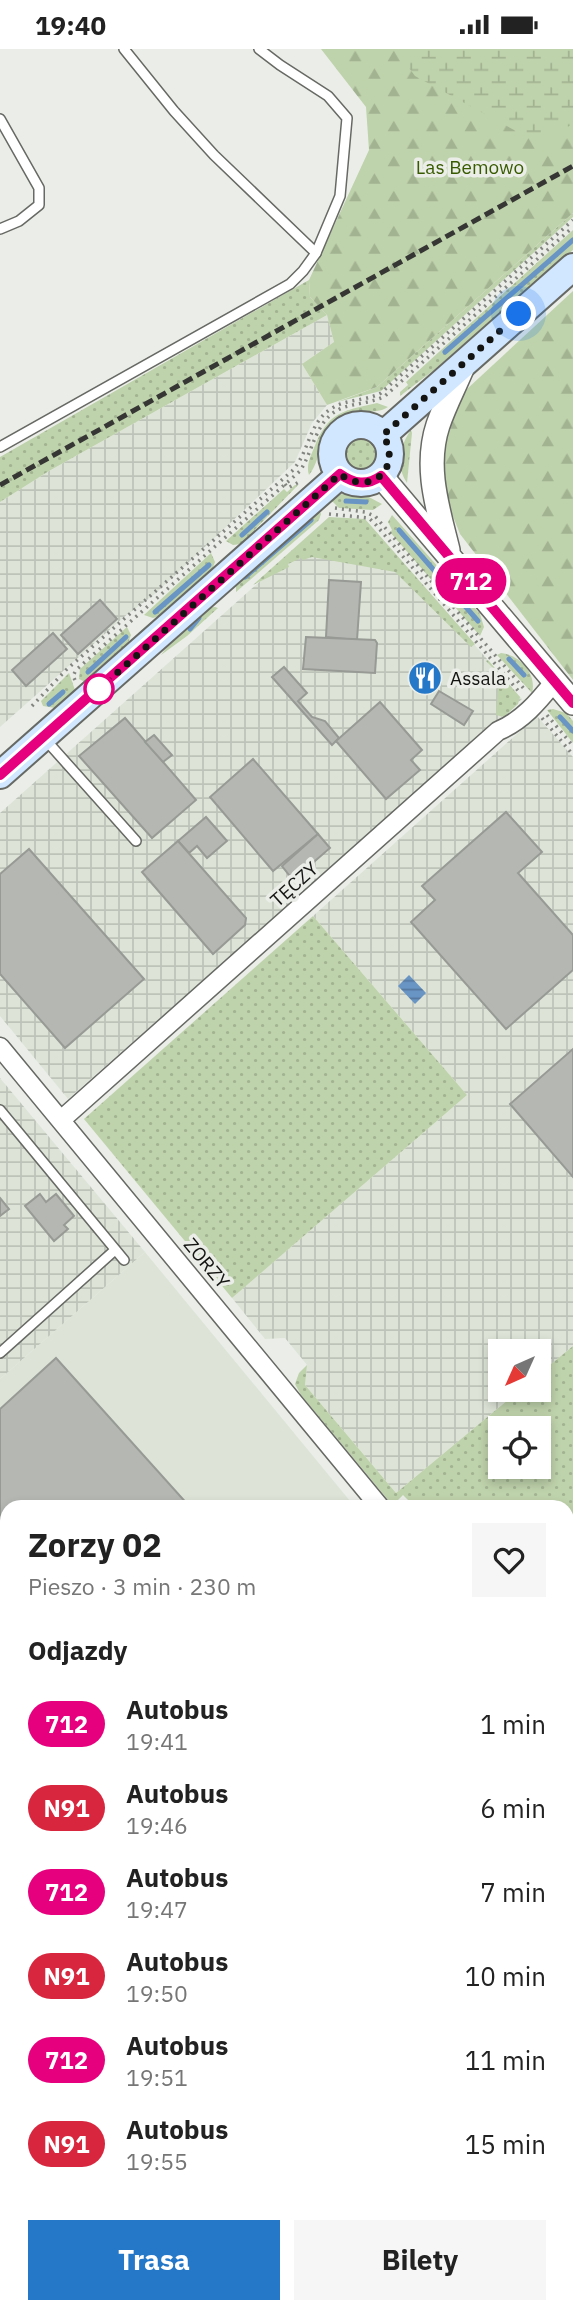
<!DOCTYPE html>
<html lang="pl">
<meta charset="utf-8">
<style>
:root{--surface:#fff;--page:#f6f6f6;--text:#222;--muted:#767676;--accent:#2578c7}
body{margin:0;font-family:"IBM Plex Sans",sans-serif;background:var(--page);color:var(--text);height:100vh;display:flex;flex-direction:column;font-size:26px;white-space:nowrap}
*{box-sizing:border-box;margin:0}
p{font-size:23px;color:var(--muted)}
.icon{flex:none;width:38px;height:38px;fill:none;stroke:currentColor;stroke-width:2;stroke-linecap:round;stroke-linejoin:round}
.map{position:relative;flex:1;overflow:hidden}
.panel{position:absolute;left:0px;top:1451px;width:574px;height:814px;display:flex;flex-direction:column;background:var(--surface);border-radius:21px 21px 0 0;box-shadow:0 4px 10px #0003}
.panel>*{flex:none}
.badge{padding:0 14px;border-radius:23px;font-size:24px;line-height:46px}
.needle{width:46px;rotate:225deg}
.tools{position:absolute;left:488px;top:1290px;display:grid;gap:14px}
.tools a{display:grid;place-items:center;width:63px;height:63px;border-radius:0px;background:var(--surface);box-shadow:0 4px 10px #0003;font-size:35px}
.you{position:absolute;width:35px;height:35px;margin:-18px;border:5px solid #fff;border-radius:50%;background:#1a73e8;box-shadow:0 0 0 10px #1a73e833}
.map>.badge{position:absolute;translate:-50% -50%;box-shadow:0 0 0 4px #fff}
h2{padding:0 28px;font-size:26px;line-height:63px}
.round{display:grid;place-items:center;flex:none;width:74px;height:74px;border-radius:0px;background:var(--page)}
.headline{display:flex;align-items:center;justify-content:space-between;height:119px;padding:0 28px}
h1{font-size:33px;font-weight:800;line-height:52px}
.button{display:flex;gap:14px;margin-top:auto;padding:14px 28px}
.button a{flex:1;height:80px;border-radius:0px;background:var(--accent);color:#fff;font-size:28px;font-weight:800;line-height:80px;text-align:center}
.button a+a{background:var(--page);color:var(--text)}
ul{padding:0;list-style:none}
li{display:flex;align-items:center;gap:21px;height:84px;padding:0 28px}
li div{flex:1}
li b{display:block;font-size:26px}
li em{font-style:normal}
li .badge{min-width:77px;font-weight:700;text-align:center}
.status{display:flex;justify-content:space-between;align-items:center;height:49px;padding:0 35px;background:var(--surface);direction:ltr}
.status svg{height:19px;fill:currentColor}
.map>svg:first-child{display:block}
</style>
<div class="status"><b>19:40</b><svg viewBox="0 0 49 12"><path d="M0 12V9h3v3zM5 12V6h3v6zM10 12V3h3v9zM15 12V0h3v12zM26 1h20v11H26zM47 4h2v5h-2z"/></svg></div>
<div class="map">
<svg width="573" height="2263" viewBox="0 0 573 2263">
<defs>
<pattern id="industrial-grid" width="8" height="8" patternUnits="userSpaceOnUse" patternTransform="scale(1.75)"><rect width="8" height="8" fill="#dde4d7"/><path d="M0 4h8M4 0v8" fill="none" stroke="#bdc3b8"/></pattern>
<pattern id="green-dots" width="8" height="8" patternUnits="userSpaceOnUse" patternTransform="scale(1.75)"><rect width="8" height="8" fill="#bed2ab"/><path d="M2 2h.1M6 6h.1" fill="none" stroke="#a2b392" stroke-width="1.8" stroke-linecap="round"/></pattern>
<pattern id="forest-firs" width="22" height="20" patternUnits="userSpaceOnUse" patternTransform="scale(1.75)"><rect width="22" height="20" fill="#bed2ab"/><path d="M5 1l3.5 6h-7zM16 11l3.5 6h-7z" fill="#a2b392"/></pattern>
<pattern id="wetland-marsh" width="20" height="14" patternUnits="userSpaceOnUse" patternTransform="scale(1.75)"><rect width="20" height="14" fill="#bed2ab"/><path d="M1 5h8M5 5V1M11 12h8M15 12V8" fill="none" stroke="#a2b392"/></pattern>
<pattern id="water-rules" width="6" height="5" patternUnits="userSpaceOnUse" patternTransform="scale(1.75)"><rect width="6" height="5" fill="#6995c5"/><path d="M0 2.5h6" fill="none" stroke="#55789f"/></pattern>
</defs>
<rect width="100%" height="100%" fill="#ebeee8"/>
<!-- built -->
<g fill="#dde4d7">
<polygon points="145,1203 355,1458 7,1458 7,2024 0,2016 0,1330"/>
<polygon points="573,1473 573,1660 567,1653 567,1478"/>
</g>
<!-- industrial -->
<g fill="url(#industrial-grid)">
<polygon points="327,266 334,293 302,315 327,356 312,374 295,413 155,545 124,568 0,678 0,453 49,422"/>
<polygon points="331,469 366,472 522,650 68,1050 0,967 0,764"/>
<polygon points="537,667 573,708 573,1297 539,1325 539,1302 500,1302 500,1340 520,1341 396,1444 305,1336 307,1316 285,1289 265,1290 232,1249 467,1046 313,867"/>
<polygon points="0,1029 145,1203 0,1330"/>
<polygon points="0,2016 7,2024 7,2207 0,2213"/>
</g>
<!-- green -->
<g fill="url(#green-dots)" fill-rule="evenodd">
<polygon points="573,164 573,168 381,342 337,353 377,338"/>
<polygon points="573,181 573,201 434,321 400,347 400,343 408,336 406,333"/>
<polygon points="309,231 310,248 327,266 49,422 0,453 0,408"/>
<path d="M 377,354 L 388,358 C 374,367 355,359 339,368 C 316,381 324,408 309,426 C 306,417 310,408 314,399 C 328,363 342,362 377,354 Z"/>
<path d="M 411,381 L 412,384 L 407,434 C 396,419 400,395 411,381 Z"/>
<circle cx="362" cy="404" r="18"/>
<polygon points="295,436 298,436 241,495 233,496 226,492 284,440 287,443"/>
<polygon points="342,445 365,446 382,455 373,461 339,459 330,450"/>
<polygon points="319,460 321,465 319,471 236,543 236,535"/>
<polygon points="392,466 480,565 484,578 480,587 390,483 392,481 388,473"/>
<polygon points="329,468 365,470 475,595 471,598 395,523 312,508 303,511 301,509 288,515 289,518 253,536"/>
<polygon points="211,504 215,513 212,521 159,567 153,569 144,566"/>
<path d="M 215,558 L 218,559 L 187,587 L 161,606 C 174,590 192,559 215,558 Z"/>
<polygon points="127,578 131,586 128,594 85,633 79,630 80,620"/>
<path d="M 501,604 C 520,606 537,625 532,644 L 497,606 Z"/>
<polygon points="488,611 520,648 518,655 504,668 496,666 499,625 486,612"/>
<polygon points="69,624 75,641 55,659 43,657 41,652"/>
<polygon points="553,660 566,664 573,672 573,694 547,661"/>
<polygon points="313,867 467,1046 232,1249 84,1070"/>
<path d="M 573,1297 L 573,1473 L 567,1478 L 567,1458 L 407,1458 L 411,1454 L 403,1446 L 394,1455 L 389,1452 L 301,1346 L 295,1335 L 299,1324 L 307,1316 L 305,1336 L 396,1444 L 520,1341 L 539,1340 L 539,1325 ZM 500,1379 L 539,1379 L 539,1418 L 500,1418 Z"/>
<polygon points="567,1714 573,1721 573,2263 0,2263 0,2213 7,2207 7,2258 567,2258"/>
</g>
<!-- forest -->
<g fill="url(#forest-firs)">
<polygon points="321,0 573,0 573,164 377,338 327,356 302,315 334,293 327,266 310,248 309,231 369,101 366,58"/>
<polygon points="573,242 573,631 460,485 445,447 441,408 447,375 467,340"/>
</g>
<!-- wetland -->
<polygon fill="url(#wetland-marsh)" points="395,0 573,0 573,75 538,94 415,27"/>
<!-- water -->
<polygon fill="url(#water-rules)" points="409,926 426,944 415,955 398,937"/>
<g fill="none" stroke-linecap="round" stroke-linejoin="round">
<!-- stream -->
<g stroke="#6995c5" stroke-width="5">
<polyline points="445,303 573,191"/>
<polyline points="346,452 366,453"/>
<polyline points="399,481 478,572"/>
<polyline points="242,486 267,463"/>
<polyline points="245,528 311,471"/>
<polyline points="155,563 209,516"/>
<polyline points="190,580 199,569"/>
<polyline points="509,610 524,626"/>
<polyline points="88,623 126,588"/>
<polyline points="49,655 63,643"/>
<polyline points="560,668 573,682"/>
</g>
</g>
<!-- building -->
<g fill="#b4b7b2" stroke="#979a95" stroke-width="2">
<polygon points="329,531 361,533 357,591 326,588"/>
<polygon points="100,551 117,570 78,605 61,586"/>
<polygon points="53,584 67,600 26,637 12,621"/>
<polygon points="306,588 375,591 377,594 375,624 303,620"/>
<polygon points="420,615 439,626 430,643 410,632"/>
<polygon points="284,618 307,644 298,652 312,668 325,672 339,689 332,696 272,628"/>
<polygon points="439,642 473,662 464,676 431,655"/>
<polygon points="380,653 422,701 411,711 420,721 386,750 336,692"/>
<polygon points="125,669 196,751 152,789 79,707"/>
<polygon points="154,686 172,706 163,713 145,693"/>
<polygon points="253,710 318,785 273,822 210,748"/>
<polygon points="506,763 542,803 518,824 573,886 573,921 506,980 411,873 435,851 422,837"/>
<polygon points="206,768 227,792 207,809 197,797 189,804 178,792"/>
<polygon points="318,785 330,799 293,831 282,817"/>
<polygon points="178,792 246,869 245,876 213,905 142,823"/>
<polygon points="29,800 144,930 65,999 0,925 0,825"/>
<polygon points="573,1000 573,1128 510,1055"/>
<polygon points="40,1145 46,1153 56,1145 74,1167 64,1176 68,1180 54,1192 25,1157"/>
<polygon points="0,1149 9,1160 0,1167"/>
<polygon points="56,1309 190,1458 7,1458 7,1866 0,1858 0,1360"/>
<polygon points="573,1515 573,1564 567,1557 567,1520"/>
</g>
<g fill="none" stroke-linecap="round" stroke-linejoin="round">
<!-- service casing -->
<g stroke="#676964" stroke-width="12">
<g id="service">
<polyline points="124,0 174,62 214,106 316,204"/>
<polyline points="0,70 39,139 39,156 19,172 0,180"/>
<polyline points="0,398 290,235 303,222 316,204 340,147 347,69 328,47 280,16 259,0"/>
<polyline points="44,689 136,792"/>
<polyline points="0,1061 124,1211"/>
<polyline points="0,1304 115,1201"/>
<polyline points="567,2186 573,2193"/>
<polyline points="259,2263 265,2258"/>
</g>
</g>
<!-- minor casing -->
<g stroke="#676964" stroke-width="21">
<g id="minor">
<polyline points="0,998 380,1458"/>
<path d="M 61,1071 L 498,682 C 522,672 538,653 554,633"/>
<polyline points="567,1678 573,1685"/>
</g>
</g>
<!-- tertiary casing -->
<g stroke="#676964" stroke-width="26">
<g id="tertiary">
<polyline points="381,427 573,654"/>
<path d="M 448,501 C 438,460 424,418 438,376 C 445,355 456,335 464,315"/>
</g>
</g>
<!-- secondary casing -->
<g stroke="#676964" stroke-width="30">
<g id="secondary">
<circle cx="361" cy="405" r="29"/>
<polyline points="383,386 573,218"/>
<polyline points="0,726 340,426"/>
</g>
</g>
<!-- path -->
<g stroke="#838581" stroke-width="3.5" stroke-dasharray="2 5" stroke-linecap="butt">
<polyline points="285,435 288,439 299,433"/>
<polyline points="335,459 365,463 375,467 526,642"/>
<polyline points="329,465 369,469 376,476 521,645"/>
<path d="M 75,631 L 73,627 L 76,621 L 300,422 C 314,401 315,370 342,359 C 356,354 372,354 385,347 L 573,178"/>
<path d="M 32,657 L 66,621 L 292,422 C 310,403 308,372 334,358 C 348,350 366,352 381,344 L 573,171"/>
<polyline points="547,666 573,697"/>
<polyline points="542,669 573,706"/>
<polyline points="567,1888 573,1883"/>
<polyline points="567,2012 573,2007"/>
<polyline points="567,2135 573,2131"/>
<polyline points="567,2253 573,2248"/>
<polyline points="89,2258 93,2263"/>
<polyline points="237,2258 242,2263"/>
<polyline points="383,2258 388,2263"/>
<polyline points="555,2263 562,2258"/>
</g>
<!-- service -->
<use href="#service" stroke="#fff" stroke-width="9"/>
<!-- minor -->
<use href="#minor" stroke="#fff" stroke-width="18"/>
<!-- tertiary -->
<use href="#tertiary" stroke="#fff" stroke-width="23"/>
<!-- secondary -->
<use href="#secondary" stroke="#d0e7ff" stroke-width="26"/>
<!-- rail -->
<polyline stroke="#363734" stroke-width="5" stroke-dasharray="10 5" stroke-linecap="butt" points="0,436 573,117"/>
</g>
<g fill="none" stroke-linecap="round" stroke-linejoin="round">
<!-- line casing -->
<g stroke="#fff" stroke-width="16">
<path id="line" d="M 0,726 L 340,425 C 354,435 367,437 381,427 L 573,654"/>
</g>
<!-- line -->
<use href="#line" stroke="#e6007e" stroke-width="10"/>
<!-- walk -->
<path stroke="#141513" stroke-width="7" stroke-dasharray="0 12.6" d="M 99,640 L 340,425 C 371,448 403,419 383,386 L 519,265"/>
</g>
<!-- icons -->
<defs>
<g id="restaurant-disc" transform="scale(1.75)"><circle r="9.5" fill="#2578c7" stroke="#ebeee8"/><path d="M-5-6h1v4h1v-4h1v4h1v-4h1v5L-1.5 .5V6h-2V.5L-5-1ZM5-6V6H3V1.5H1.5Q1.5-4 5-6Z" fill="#fff"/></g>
</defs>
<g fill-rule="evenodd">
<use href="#restaurant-disc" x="425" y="629"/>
</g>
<!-- markers -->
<circle fill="#fff" stroke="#e6007e" stroke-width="3.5" cx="99" cy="640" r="14"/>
<g text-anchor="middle" stroke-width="7" stroke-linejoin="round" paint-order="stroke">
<!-- park labels -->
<g font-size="19" fill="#395b00" stroke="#ebeee8">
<text x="470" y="125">Las Bemowo</text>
</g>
<!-- poi labels -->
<g font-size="19" fill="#141513" stroke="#ebeee8" text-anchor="start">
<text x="450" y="636">Assala</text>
</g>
<!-- street labels -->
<g font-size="19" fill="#141513" stroke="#ebeee8">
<text transform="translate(294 835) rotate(-42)" y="7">TĘCZY</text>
<text transform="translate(207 1214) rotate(50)" y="7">ZORZY</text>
</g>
</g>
</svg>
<div class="tools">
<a><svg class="needle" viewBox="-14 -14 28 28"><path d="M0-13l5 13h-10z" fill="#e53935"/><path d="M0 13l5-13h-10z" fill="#767676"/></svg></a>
<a><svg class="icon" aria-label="locate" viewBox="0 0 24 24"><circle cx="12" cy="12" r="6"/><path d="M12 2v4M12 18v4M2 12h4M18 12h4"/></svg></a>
</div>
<div class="you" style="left:519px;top:265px"></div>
<b class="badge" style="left:471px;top:532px;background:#e6007e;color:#fff">712</b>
<section class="panel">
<div class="headline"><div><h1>Zorzy 02</h1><p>Pieszo · 3 min · 230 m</p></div><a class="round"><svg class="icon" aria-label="heart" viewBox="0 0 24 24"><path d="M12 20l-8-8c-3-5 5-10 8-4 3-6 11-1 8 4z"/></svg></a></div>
<h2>Odjazdy</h2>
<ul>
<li><span class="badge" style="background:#e6007e;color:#fff">712</span><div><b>Autobus</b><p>19:41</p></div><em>1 min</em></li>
<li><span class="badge" style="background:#d7263d;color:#fff">N91</span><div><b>Autobus</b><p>19:46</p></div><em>6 min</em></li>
<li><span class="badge" style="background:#e6007e;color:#fff">712</span><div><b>Autobus</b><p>19:47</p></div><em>7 min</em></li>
<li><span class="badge" style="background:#d7263d;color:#fff">N91</span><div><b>Autobus</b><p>19:50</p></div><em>10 min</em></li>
<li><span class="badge" style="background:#e6007e;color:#fff">712</span><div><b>Autobus</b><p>19:51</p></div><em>11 min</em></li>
<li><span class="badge" style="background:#d7263d;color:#fff">N91</span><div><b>Autobus</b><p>19:55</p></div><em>15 min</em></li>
</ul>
<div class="button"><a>Trasa</a><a>Bilety</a></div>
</section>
</div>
